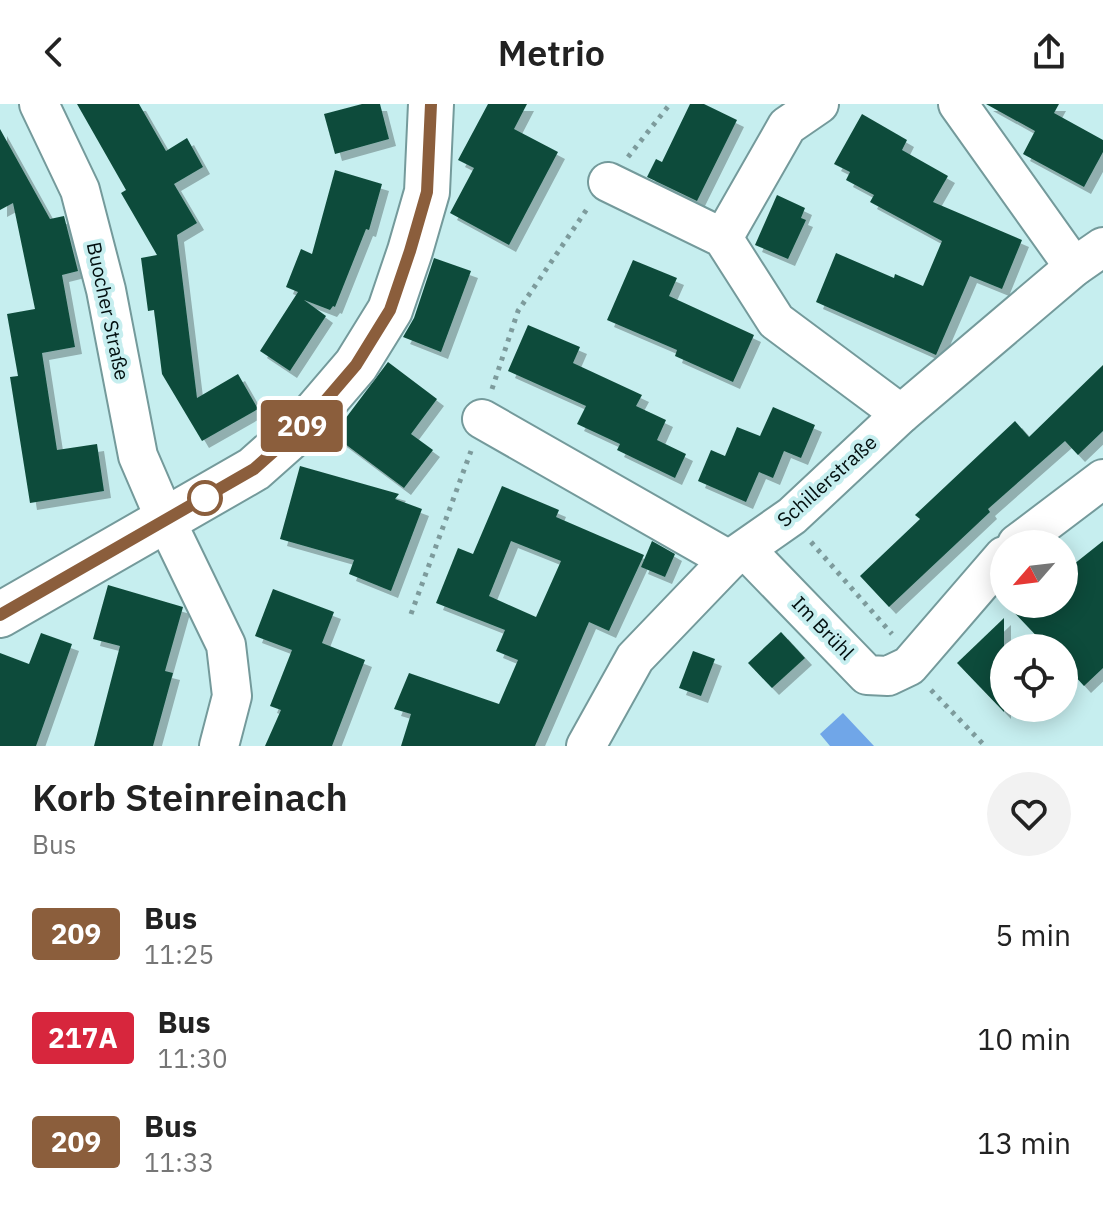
<!DOCTYPE html>
<meta charset="utf-8">
<style>
:root{--surface:#fff;--page:#f2f2f2;--text:#222;--muted:#767676}
body{margin:0;font-family:"IBM Plex Sans",sans-serif;background:var(--page);color:var(--text);height:100vh;display:flex;flex-direction:column;font-size:30px;white-space:nowrap}
*{box-sizing:border-box;margin:0}
p{font-size:26px;color:var(--muted)}
.icon{flex:none;width:44px;height:44px;fill:none;stroke:currentColor;stroke-width:2;stroke-linecap:round;stroke-linejoin:round}
.map{position:relative;height:642px;overflow:hidden}
.panel{display:flex;flex-direction:column;background:var(--surface);flex:1}
.panel>*{flex:none}
.badge{padding:0 16px;border-radius:6px;font-size:28px;line-height:52px}
.needle{width:52px;rotate:242deg}
.buttons{position:absolute;left:990px;top:426px;display:grid;gap:16px}
.buttons a{display:grid;place-items:center;width:88px;height:88px;border-radius:50%;background:var(--surface);box-shadow:0 4px 20px #0003;font-size:40px}
.map>.badge{position:absolute;translate:-50% -50%;box-shadow:0 0 0 4px #fff}
.round{display:grid;place-items:center;flex:none;width:84px;height:84px;border-radius:42px;background:var(--page)}
.overview{display:flex;align-items:center;justify-content:space-between;height:136px;padding:0 32px}
h1{font-size:38px;font-weight:600;line-height:60px}
ul{padding:0;list-style:none}
li{display:flex;align-items:center;gap:24px;height:104px;padding:0 32px}
li div{flex:1}
li b{display:block;font-size:30px}
li em{font-style:normal}
li .badge{min-width:88px;font-weight:700;text-align:center}
header{display:flex;justify-content:space-between;align-items:center;height:104px;padding:0 32px;background:var(--surface);font-size:36px;font-weight:600}
.map>svg:first-child{display:block}
</style>
<header><svg class="icon" aria-label="back" viewBox="0 0 24 24"><path d="M15 5l-7 7 7 7"/></svg>Metrio<svg class="icon" aria-label="share" viewBox="0 0 24 24"><path d="M12 15V3M7 8l5-5 5 5M5 13v7h14v-7"/></svg></header>
<div class="map">
<svg width="1103" height="642" viewBox="0 0 1103 642">
<defs>
<filter id="shadow"><feDropShadow dx="7" dy="7" stdDeviation="0" flood-color="#0004"/></filter>
</defs>
<rect width="100%" height="100%" fill="#c6eeef"/>
<!-- water -->
<polygon fill="#70a6e8" points="843,609 874,642 830,642 820,630"/>
<!-- building -->
<g fill="#0e4b3a" fill-rule="evenodd" filter="url(#shadow)">
<polygon points="77,0 139,0 166,47 187,34 203,63 174,80 197,119 177,131 197,294 238,270 258,305 202,337 162,270 154,206 148,207 141,154 157,151 121,89 126,86"/>
<polygon points="362,0 380,0 389,35 335,50 324,10"/>
<polygon points="488,0 527,0 514,25 558,48 509,141 450,109 474,64 458,56"/>
<polygon points="690,0 704,0 737,16 697,97 647,73 656,55 662,58"/>
<polygon points="986,0 1059,0 1054,9 1103,36 1103,48 1084,83 1023,50 1035,27"/>
<polygon points="862,10 907,36 902,46 948,72 933,98 1022,136 1002,185 970,172 936,251 816,198 836,149 894,174 895,170 923,182 942,137 870,98 874,91 846,76 850,68 834,60"/>
<polygon points="0,25 50,115 64,112 78,167 62,171 75,243 42,249 57,346 97,340 104,387 30,399 10,273 18,272 7,210 35,205 13,99 0,106"/>
<polygon points="335,66 382,80 369,126 366,125 335,203 333,202 330,206 304,196 326,212 290,267 260,247 298,188 286,183 301,145 312,150"/>
<polygon points="777,91 805,104 801,114 806,116 788,155 755,141"/>
<polygon points="434,154 471,167 441,248 403,233 414,214"/>
<polygon points="633,156 677,174 669,192 754,231 733,278 675,252 677,246 607,216"/>
<polygon points="528,221 580,243 573,259 642,291 636,302 666,316 657,336 686,350 675,374 617,346 620,340 577,320 586,302 508,267"/>
<polygon points="388,258 437,295 411,330 433,346 404,384 333,331"/>
<polygon points="1103,261 1103,327 1078,351 1065,337 988,405 990,408 889,503 860,472 920,415 915,411 1015,317 1029,333"/>
<polygon points="773,303 815,321 801,354 784,347 773,374 759,368 746,398 698,377 711,346 725,352 737,323 760,332"/>
<polygon points="300,362 399,390 395,395 422,405 391,487 349,470 354,456 280,435"/>
<path d="M 502,382 L 559,406 L 556,413 L 644,451 L 609,527 L 589,518 L 535,642 L 401,642 L 411,610 L 394,605 L 409,569 L 499,600 L 518,556 L 496,547 L 505,526 L 436,499 L 458,444 L 473,450 ZM 511,437 L 561,457 L 536,513 L 489,492 Z"/>
<polygon points="652,437 675,450 665,473 641,463"/>
<polygon points="1103,437 1103,564 1084,582 1064,560 1064,544 1048,544 1006,500 1064,500 1064,468"/>
<polygon points="108,481 183,503 165,567 173,569 153,642 94,642 120,542 93,535"/>
<polygon points="273,485 334,508 322,539 365,556 332,642 265,642 281,606 270,602 292,546 255,532"/>
<polygon points="1004,514 1004,608 957,559"/>
<polygon points="781,528 805,554 772,584 748,559"/>
<polygon points="41,529 72,540 36,642 0,642 0,549 29,560"/>
<polygon points="693,547 715,555 701,592 679,584"/>
</g>
<g fill="none" stroke-linecap="round" stroke-linejoin="round">
<!-- street casing -->
<g stroke="#749a9b" stroke-width="42">
<g id="street">
<polyline points="39,0 80,86 106,186 138,352 166,417 226,541 232,592 219,642"/>
<polyline points="958,0 1074,163"/>
<polyline points="608,78 723,134 776,217 901,310"/>
<polyline points="723,134 787,22 819,0"/>
<polyline points="482,315 729,456"/>
<polyline points="1017,440 1103,375"/>
<polyline points="746,446 867,571 888,572 909,562 1004,452"/>
<polyline points="586,642 635,554 729,456 792,412 901,310 1074,163 1103,143"/>
</g>
</g>
<!-- secondary casing -->
<g stroke="#749a9b" stroke-width="48">
<polyline id="secondary" points="0,511 254,365 308,317 356,261 390,206 410,147 427,88 431,0"/>
</g>
<!-- path -->
<g stroke="#7d9b9c" stroke-width="5" stroke-dasharray="4 6" stroke-linecap="butt">
<polyline points="628,53 670,0"/>
<polyline points="492,285 518,207 587,105"/>
<polyline points="811,438 892,530"/>
<polyline points="411,510 471,347"/>
<polyline points="931,586 985,642"/>
</g>
<!-- street -->
<use href="#street" stroke="#fff" stroke-width="38"/>
<!-- secondary -->
<use href="#secondary" stroke="#fff" stroke-width="44"/>
</g>
<g fill="none" stroke-linecap="round" stroke-linejoin="round">
<!-- line casing -->
<g stroke="#fff" stroke-width="18">
<polyline id="line" points="0,511 254,365 308,317 356,261 390,206 410,147 427,88 431,0"/>
</g>
<!-- line -->
<use href="#line" stroke="#8b5e3c" stroke-width="12"/>
</g>
<!-- markers -->
<circle fill="#fff" stroke="#8b5e3c" stroke-width="4" cx="205" cy="394" r="16"/>
<g text-anchor="middle" stroke-width="8" stroke-linejoin="round" paint-order="stroke">
<!-- street labels -->
<g font-size="20" fill="#020f0f" stroke="#c6eeef">
<text transform="translate(108 207) rotate(78)" y="7">Buocher Straße</text>
<text transform="translate(827 377) rotate(-42)" y="7">Schillerstraße</text>
<text transform="translate(823 524) rotate(46)" y="7">Im Brühl</text>
</g>
</g>
</svg>
<div class="buttons">
<a><svg class="needle" viewBox="-14 -14 28 28"><path d="M0-13l5 13h-10z" fill="#e53935"/><path d="M0 13l5-13h-10z" fill="#767676"/></svg></a>
<a><svg class="icon" aria-label="locate" viewBox="0 0 24 24"><circle cx="12" cy="12" r="6"/><path d="M12 2v4M12 18v4M2 12h4M18 12h4"/></svg></a>
</div>
<b class="badge" style="left:302px;top:322px;background:#8b5e3c;color:#fff">209</b>
</div>
<section class="panel">
<div class="overview"><div><h1>Korb Steinreinach</h1><p>Bus</p></div><a class="round"><svg class="icon" aria-label="heart" viewBox="0 0 24 24"><path d="M12 20l-8-8c-3-5 5-10 8-4 3-6 11-1 8 4z"/></svg></a></div>
<ul>
<li><span class="badge" style="background:#8b5e3c;color:#fff">209</span><div><b>Bus</b><p>11:25</p></div><em>5 min</em></li>
<li><span class="badge" style="background:#d7263d;color:#fff">217A</span><div><b>Bus</b><p>11:30</p></div><em>10 min</em></li>
<li><span class="badge" style="background:#8b5e3c;color:#fff">209</span><div><b>Bus</b><p>11:33</p></div><em>13 min</em></li>
</ul>
</section>
